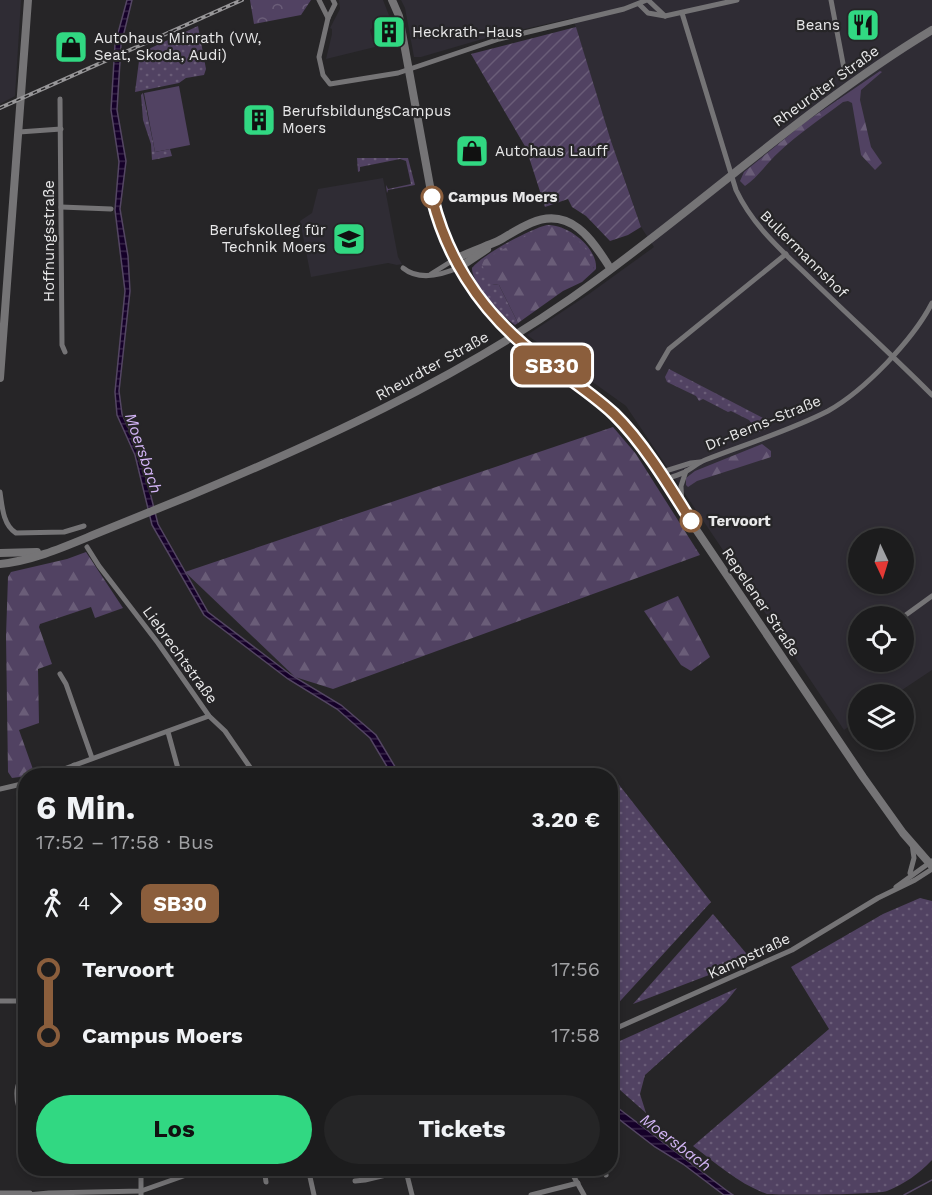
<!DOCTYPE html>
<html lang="de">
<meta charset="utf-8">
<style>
:root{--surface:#1c1c1d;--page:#252526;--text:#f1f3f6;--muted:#a0a1a4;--line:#3a3a3b;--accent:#31d882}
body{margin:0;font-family:"Work Sans",sans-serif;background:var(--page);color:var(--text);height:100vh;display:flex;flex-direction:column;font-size:22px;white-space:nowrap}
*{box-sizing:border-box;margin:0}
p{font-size:20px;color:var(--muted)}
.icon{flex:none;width:33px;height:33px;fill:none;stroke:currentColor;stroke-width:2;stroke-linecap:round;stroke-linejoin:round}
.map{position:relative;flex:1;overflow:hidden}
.details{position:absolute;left:18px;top:768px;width:600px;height:408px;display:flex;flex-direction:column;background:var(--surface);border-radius:24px;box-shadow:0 3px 9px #0003,0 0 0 2px var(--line)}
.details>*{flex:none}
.badge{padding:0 12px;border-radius:9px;font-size:21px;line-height:39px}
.needle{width:39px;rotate:176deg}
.tools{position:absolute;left:848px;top:528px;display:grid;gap:12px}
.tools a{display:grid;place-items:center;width:66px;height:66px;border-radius:50%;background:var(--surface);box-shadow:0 3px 9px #0003,0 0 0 2px var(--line);font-size:30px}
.map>.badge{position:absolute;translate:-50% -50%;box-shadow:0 0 0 3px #fff}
.legs{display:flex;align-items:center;gap:9px;height:66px;padding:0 18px;font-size:20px}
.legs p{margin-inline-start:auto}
.head{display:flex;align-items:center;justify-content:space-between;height:102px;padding:0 18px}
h1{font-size:33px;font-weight:700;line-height:45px}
.button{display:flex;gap:12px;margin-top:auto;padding:12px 18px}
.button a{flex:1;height:69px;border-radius:36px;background:var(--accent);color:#111;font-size:24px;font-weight:700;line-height:69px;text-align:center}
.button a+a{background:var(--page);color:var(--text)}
ul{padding:0 18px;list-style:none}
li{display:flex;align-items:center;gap:21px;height:66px;font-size:22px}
li i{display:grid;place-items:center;width:9px;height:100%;margin:0 8px;background:currentColor}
li i::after{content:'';width:15px;height:15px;margin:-8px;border:4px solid;border-radius:50%;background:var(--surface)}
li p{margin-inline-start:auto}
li:first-child i{background:linear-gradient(#0000 50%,currentColor 0)}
li:last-child i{background:linear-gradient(currentColor 50%,#0000 0)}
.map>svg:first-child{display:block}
</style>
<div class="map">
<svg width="932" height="1195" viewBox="0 0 932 1195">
<defs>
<pattern id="grass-dots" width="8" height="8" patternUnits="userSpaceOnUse" patternTransform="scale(1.5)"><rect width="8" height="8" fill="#514262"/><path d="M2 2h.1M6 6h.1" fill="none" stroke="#6a5d78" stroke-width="1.8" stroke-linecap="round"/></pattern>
<pattern id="forest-firs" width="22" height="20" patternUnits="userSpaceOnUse" patternTransform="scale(1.5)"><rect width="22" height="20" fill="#514262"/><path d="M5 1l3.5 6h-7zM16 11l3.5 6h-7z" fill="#6a5d78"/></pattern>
<pattern id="park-crowns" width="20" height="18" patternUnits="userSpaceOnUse" patternTransform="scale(1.5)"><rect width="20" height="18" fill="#514262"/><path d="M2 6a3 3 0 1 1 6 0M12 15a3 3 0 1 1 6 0" fill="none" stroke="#6a5d78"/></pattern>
<pattern id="garden-furrows" width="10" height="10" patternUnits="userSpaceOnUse" patternTransform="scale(1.5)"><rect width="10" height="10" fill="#514262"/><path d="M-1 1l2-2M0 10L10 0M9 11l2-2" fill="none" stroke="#6a5d78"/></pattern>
<pattern id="water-rules" width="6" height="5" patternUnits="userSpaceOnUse" patternTransform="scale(1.5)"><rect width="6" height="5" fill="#150029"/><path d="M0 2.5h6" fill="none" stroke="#372548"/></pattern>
</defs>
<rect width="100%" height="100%" fill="#262527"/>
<!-- built -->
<g fill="#2f2c34" fill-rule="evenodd">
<polygon points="0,0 21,0 15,96 0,104"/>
<polygon points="339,0 383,0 390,18 379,21 376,19 372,21 372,28 370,30 375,47 326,59 332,34 332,29 330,28 340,9"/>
<path d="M 401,0 L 932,0 L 932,670 L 896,694 L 858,694 L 858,720 L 844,730 L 626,406 L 527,335 L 589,294 L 654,247 L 641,227 L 611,141 L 573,18 L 493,36 L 421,57 L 414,57 L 405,8 ZM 858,538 L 903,538 L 903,584 L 858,584 ZM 858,616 L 903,616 L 903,662 L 858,662 Z"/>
<polygon points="383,178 398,257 402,264 397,265 388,263 311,277 300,221 312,213 318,189"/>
</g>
<!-- grass -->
<g fill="url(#grass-dots)">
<polygon points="198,26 206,69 204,75 186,78 179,83 135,92 140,53"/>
<polygon points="143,93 155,152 170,149 172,156 152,160 151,144 143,120 141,95"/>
<polygon points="357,158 408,158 415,185 388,190 387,193 386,185 388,189 411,184 406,161 400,159 360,167 360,171 358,172"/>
<path d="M 547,225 C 568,224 598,248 596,269 L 594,271 L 594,267 L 492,284 L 499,285 L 518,323 L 515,325 C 503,317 471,282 472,268 C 483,254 530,229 547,225 Z"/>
<polygon points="669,369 763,418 766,417 769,419 771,427 759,432 749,420 731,411 728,412 703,399 699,401 696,396 667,382 665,377"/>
<polygon points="609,772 711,902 611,1011 610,776 604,775"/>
<path d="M 920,898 L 932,901 L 932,1160 C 919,1174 904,1184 887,1191 C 876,1195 778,1195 767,1194 C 739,1184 717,1164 693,1146 L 829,1029 L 791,967 L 883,914 Z"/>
<polygon points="713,914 751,959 633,1004"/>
<polygon points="737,988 726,1002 645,1075 640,1094 646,1113 611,1082 611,1045"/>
</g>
<!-- forest -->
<g fill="url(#forest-firs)">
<path d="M 880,71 L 882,72 L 861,90 L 860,100 L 871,147 L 882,163 L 875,170 L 861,155 L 852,103 L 848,101 L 843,102 C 822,118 798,134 779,152 C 768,162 757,178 745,186 L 740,181 L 744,172 L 804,123 Z"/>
<path d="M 552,227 C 556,229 562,229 566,232 C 579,238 595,257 594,271 L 582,282 L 563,291 L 518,323 L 499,285 L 492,284 L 482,265 L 484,260 L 533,232 Z"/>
<polygon points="613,427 636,454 700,555 333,689 295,677 185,572"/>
<polygon points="762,444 771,451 771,457 697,481 688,487 686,485 686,478 695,471"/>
<polygon points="86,552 123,608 95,618 91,607 40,624 39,627 52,664 38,669 39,723 19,730 35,775 12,778 8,772 6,636 8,577 11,572 67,559"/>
<polygon points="678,596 710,657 691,671 681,665 644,611"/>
</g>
<!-- park -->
<polygon fill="url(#park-crowns)" points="250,0 311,0 301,15 254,24"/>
<!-- garden -->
<polygon fill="url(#garden-furrows)" points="576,27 611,141 641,227 628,235 610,241 586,216 572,207 568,199 545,207 526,148 471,54"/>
<!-- pitch -->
<polygon fill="#514262" points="179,86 190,145 155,152 144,93"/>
<!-- water -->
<g fill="url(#water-rules)" stroke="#544663" stroke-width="1.5">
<polygon points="127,0 132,0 121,45 117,110 126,161 120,209 128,256 130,291 119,391 122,414 140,453 158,524 208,612 291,675 341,705 376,735 400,775 392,775 370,738 337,709 288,679 204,615 152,525 135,455 117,415 115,392 125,291 115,210 119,162 111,110 115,44"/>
<polygon points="610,1102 726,1190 733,1195 724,1195 683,1164 655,1147 611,1113"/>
</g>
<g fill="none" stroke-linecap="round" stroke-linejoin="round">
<!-- stream -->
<polyline stroke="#544663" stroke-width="1.5" points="904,1195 932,1180"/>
<!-- minor -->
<g stroke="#757476" stroke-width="5">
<polyline points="319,0 328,18"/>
<polyline points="333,0 335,4 328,18 319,57 323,75 330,84 398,73 499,39 624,9 647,0"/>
<polyline points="648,0 665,16"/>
<polyline points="831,0 845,74"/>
<polyline points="639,4 648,13 665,16 737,0"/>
<path d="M 682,13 L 736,190 C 753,226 781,250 809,277 C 850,317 892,355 932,395"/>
<polyline points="60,99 62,345 65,352"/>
<polyline points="19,132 61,129"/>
<polyline points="61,207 111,209"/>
<path d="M 403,268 C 419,281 442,275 460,267"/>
<polyline points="431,274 455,259"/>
<polyline points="658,368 669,349 786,254"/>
<polyline points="659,473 691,463 700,462"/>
<path d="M 664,480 C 671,477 679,475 685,472 C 692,468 698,463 705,460 C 746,444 789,431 828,411 C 864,391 913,340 932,303"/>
<path d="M 0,492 C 2,506 3,525 16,533 L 64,532 L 84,526"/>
<polyline points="682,506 681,486 686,471"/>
<polyline points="87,547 99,566 158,643 209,716 225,731 256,776"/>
<polyline points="903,617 932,596"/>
<polyline points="60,674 66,684 92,758"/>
<polyline points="168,732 180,776"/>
<polyline points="74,765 78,776"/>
<polyline points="45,776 209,716"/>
<polyline points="0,789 26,783"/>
<polyline points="910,873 914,858 912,844"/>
<polyline points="896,887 932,861"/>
<polyline points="0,1001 26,1001"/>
<path d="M 26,1029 L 21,1030 L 20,1034 L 20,1080 C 16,1088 16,1099 19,1108 L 26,1109"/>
<polyline points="610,1031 792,950 878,898 915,880 932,869"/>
<polyline points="141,1168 141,1195"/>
<polyline points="264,1168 266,1182"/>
<polyline points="308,1168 314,1195"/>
<polyline points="569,1168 584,1195"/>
<polyline points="603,1168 606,1175"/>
<polyline points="406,1171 412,1195"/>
<polyline points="355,1181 365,1180 415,1168"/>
<polyline points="0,1193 30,1193"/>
<polyline points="27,1195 49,1193 141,1191 206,1168"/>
<polyline points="531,1195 578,1183"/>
</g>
<!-- secondary -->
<g stroke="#757476" stroke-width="8">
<path d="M 392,0 L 399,16 L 432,197 C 447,255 478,308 525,345 C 561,374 601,398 631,433 L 863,777 L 903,833 L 932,866"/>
<path d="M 455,259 C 469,252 484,247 498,241 C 509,235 519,228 531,223 C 570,206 592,239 610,268"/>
<polyline points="460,267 487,249"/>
<polyline points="0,378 28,0"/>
<polyline points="0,553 37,552"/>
<path d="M 0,564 C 32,561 64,547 93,535 C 125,522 157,509 189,496 C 321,441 452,381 570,299 C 693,213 803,108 932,30"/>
</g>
<!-- rail casing -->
<g stroke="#979698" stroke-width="4">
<polyline id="rail" points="0,108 242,0"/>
</g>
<!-- rail -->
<use href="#rail" stroke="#262527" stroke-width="1.5" stroke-dasharray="4.5" stroke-linecap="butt"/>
</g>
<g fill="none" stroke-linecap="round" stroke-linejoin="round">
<!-- line-1 casing -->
<g stroke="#fff" stroke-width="14">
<path id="line-1" d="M 432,197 C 446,255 478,306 524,345 C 553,369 586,388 614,414 C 643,442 670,487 691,521"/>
</g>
<!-- line-1 -->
<use href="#line-1" stroke="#8b5e3c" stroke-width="9"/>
</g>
<!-- icons -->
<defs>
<g id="restaurant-square" transform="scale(1.725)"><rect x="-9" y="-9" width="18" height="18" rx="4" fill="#31d882" stroke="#262527"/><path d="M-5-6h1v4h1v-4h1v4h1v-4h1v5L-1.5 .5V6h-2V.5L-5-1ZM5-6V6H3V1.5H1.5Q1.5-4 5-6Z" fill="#111"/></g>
<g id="building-square" transform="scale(1.725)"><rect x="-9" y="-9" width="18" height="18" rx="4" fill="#31d882" stroke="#262527"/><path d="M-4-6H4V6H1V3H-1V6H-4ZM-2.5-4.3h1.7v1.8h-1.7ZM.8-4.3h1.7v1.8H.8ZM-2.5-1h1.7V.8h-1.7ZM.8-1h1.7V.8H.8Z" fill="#111"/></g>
<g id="shop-square" transform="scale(1.725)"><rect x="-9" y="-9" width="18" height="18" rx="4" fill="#31d882" stroke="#262527"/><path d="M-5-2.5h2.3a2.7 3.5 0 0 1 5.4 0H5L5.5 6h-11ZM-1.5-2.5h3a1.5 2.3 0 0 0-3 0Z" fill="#111"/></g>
<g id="university-square" transform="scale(1.725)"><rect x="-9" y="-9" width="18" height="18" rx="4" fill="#31d882" stroke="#262527"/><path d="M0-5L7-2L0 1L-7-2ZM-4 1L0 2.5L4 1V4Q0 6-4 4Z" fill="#111"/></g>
</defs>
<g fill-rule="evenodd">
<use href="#restaurant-square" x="863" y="25"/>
<use href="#building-square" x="389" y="32"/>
<use href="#shop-square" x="71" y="47"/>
<use href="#building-square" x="259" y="120"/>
<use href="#shop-square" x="472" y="151"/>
<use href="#university-square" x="349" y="239"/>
</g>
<!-- markers -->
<g fill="#fff" stroke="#8b5e3c" stroke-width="3">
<circle cx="432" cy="197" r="10"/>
<circle cx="691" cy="521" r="10"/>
</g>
<g text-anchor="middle" stroke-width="4.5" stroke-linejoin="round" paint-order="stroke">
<!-- poi labels -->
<g font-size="15" fill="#e8e8e9" stroke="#262527" text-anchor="start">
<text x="840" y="30" text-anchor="end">Beans</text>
<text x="412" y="37">Heckrath-Haus</text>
<text x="94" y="43">Autohaus Minrath (VW,<tspan x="94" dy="17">Seat, Skoda, Audi)</tspan></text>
<text x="282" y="116">BerufsbildungsCampus<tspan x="282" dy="17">Moers</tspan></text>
<text x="495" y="156">Autohaus Lauff</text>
<text x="326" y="235" text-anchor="end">Berufskolleg für<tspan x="326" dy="17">Technik Moers</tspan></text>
</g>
<!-- street labels -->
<g font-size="15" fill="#e8e8e9" stroke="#262527">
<text transform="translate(826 86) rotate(-36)" y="5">Rheurdter Straße</text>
<text transform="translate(49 241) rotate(-90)" y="5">Hoffnungsstraße</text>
<text transform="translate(804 254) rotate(45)" y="5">Bullermannshof</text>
<text transform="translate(432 366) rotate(-29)" y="5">Rheurdter Straße</text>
<text transform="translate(763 423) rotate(-22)" y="5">Dr.-Berns-Straße</text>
<text transform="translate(761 602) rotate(56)" y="5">Repelener Straße</text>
<text transform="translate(180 655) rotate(54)" y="5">Liebrechtstraße</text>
<text transform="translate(749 956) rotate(-25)" y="5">Kampstraße</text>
</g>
<!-- stop labels -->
<g font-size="15" font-weight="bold" fill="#e8e8e9" stroke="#262527" text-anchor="start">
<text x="448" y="202">Campus Moers</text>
<text x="708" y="526">Tervoort</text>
</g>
<!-- water labels -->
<g font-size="16" font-style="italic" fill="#d3b5f6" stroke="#262527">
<text transform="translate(144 453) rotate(71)" y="6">Moersbach</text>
<text transform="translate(676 1142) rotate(37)" y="6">Moersbach</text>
</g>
</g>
</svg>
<div class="tools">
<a><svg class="needle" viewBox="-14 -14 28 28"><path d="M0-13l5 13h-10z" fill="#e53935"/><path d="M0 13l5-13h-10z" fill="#a0a1a4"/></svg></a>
<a><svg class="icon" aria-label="locate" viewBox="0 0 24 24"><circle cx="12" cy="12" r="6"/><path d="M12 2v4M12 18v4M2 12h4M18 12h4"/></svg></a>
<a><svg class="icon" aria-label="layers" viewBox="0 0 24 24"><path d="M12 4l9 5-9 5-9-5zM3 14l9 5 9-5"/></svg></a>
</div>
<b class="badge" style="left:552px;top:365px;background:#8b5e3c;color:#fff">SB30</b>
<section class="details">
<div class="head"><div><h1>6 Min.</h1><p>17:52 – 17:58 · Bus</p></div><b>3.20 €</b></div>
<div class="legs"><svg class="icon" aria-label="walk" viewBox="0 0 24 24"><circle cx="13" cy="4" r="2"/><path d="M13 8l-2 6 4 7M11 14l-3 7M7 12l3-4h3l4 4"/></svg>4<svg class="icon" aria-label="forward" viewBox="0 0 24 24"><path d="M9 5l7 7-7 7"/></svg><b class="badge" style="background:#8b5e3c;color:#fff">SB30</b></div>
<ul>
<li><i style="color:#8b5e3c"></i><b>Tervoort</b><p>17:56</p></li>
<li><i style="color:#8b5e3c"></i><b>Campus Moers</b><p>17:58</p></li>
</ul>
<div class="button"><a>Los</a><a>Tickets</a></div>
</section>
</div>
